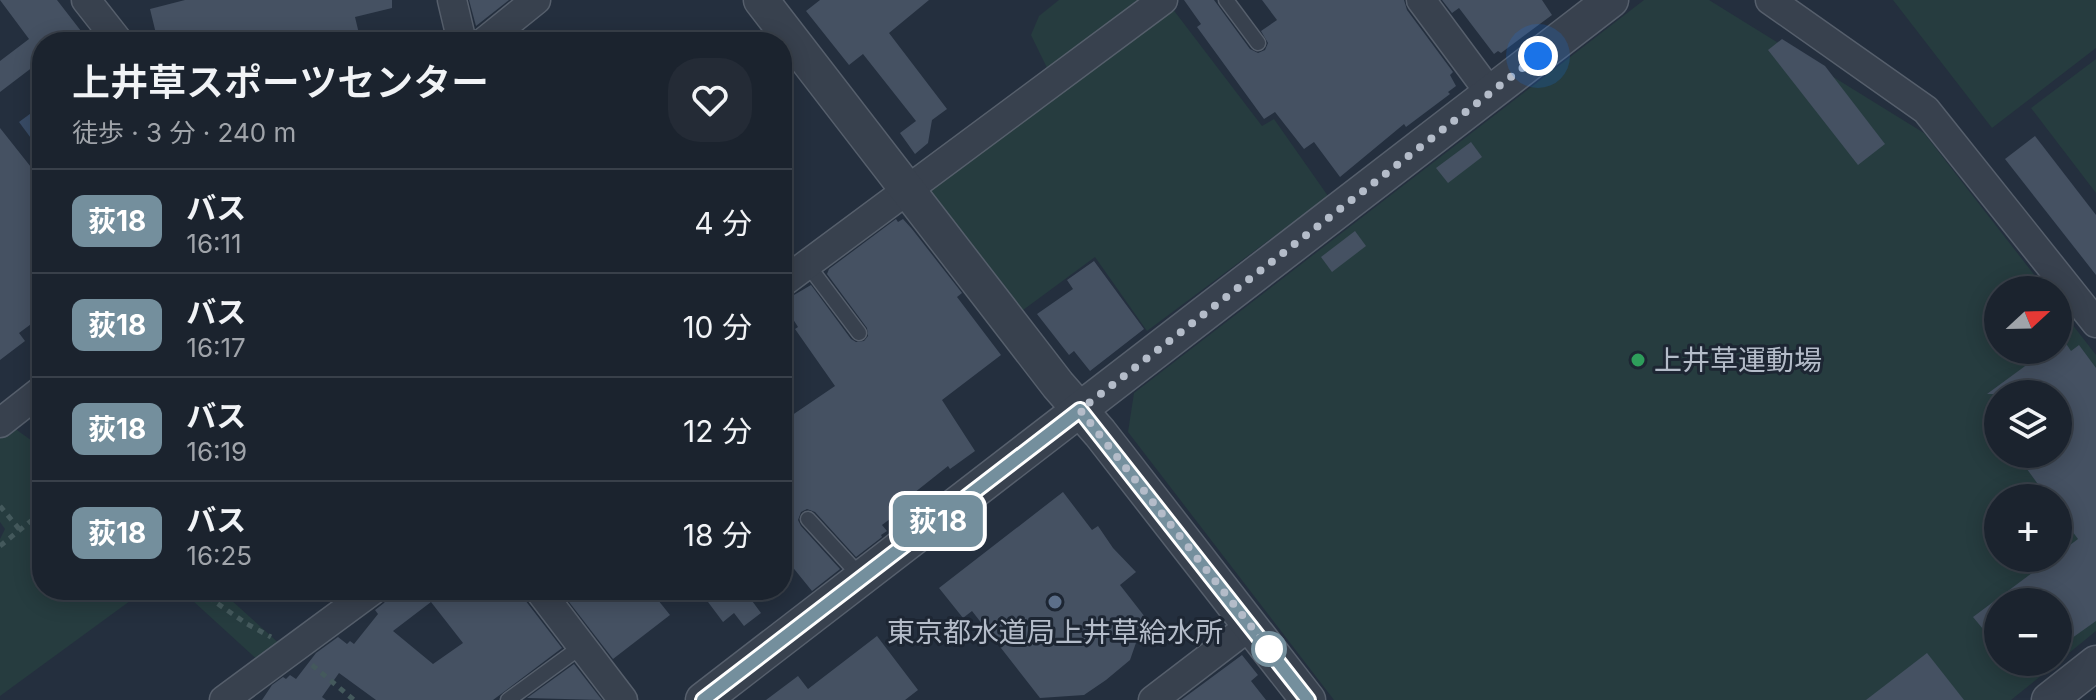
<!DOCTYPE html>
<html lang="ja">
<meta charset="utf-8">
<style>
:root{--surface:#1b232e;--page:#242b36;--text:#f1f3f6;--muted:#a0a4aa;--line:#39404a}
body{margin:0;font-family:Inter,"Noto Sans JP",sans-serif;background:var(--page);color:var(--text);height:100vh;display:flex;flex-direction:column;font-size:30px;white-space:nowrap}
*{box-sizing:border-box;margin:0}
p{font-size:26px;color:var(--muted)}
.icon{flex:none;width:44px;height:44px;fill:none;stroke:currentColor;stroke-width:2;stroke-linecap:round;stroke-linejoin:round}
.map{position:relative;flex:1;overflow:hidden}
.sheet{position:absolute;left:32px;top:32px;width:760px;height:568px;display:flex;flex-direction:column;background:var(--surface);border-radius:32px;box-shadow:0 4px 20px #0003,0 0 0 2px var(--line)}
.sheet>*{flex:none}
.badge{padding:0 16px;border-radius:12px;font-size:28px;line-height:52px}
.needle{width:52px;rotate:68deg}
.buttons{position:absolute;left:1984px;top:276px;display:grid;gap:16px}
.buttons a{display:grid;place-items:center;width:88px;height:88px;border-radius:50%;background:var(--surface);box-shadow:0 4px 20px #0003,0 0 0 2px var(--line);font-size:40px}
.you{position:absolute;width:40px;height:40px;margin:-20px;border:6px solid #fff;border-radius:50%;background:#1a73e8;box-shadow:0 0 0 12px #1a73e833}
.map>.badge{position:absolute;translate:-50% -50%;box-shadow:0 0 0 4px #fff}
.round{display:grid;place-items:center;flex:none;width:84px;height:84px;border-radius:32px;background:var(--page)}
.overview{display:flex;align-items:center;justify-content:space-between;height:136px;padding:0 40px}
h1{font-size:38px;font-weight:600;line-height:60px}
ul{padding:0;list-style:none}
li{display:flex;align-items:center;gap:24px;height:104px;padding:0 40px;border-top:2px solid var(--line)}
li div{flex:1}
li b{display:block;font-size:30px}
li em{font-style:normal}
li .badge{min-width:88px;font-weight:700;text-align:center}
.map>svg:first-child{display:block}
</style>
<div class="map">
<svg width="2096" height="700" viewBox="0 0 2096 700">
<rect width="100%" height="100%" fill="#242f3e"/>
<!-- green -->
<g fill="#263c3f" fill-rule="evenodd">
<polygon points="1059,0 1143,0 1049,72 1031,35 1039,16"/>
<path d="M 1644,0 L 1709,0 L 1924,133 L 2046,290 L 1998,290 L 1998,350 L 2058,350 L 2058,306 L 2096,355 L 2096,631 L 2058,662 L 2058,602 L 1998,602 L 1998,662 L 2058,662 L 2011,700 L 1334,700 L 1128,432 L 1134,393 ZM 1998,394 L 2058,394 L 2058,454 L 1998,454 ZM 1998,498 L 2058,498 L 2058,558 L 1998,558 Z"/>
<polygon points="1893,0 2096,0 2096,48 1992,128"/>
<polygon points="1172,8 1262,126 1274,119 1328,196 1147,331 1095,257 1019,313 929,201 934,181"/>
<polygon points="2096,59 2096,193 2031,108"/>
<polygon points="14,428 42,448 42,590 145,590 0,696 0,539 5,529 0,522 0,438"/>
<polygon points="181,590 220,590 283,647 262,664"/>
</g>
<!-- water -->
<polygon fill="#394c67" points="42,105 42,153 19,122"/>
<!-- building -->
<g fill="#455162" fill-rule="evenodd">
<polygon points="0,0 57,0 81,31 67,42 42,42 42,60 0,92 0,61 29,39"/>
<polygon points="185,0 392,0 392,8 355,17 361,42 294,42 292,33 254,42 158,42 150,9"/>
<polygon points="469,0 509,0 476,26"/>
<polygon points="820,0 929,0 889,33 947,109 932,120 928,143 915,154 900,133 916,121 863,54 849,65 806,11"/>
<polygon points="1184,0 1214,0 1250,49 1258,53 1265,50 1268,43 1261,31 1277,20 1262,0 1404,0 1407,10 1453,72 1450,75 1456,86 1448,92 1450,94 1406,127 1404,124 1340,177 1314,142 1304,149 1275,112 1264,119 1197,27 1201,24"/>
<polygon points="1442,0 1542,0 1552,15 1501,53 1498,51 1494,54 1459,8 1452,13"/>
<polygon points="1782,39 1825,66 1885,144 1858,165 1768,50"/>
<polygon points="0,128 42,181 42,316 19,333 25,341 0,360"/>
<polygon points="2035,136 2096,215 2096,275 2005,159"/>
<polygon points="1471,142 1482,157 1448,183 1436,168"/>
<polygon points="896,219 898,222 903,219 912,229 962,293 957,297 1001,355 942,400 975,451 950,469 948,466 914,493 918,498 882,525 887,531 881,535 882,537 856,557 815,512 807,509 801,512 798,520 801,526 840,569 812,591 782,554 782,422 835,386 795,329 798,327 782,302 811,285 851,339 856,342 864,341 868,336 867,328 827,274 829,269"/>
<polygon points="1355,231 1366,246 1332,272 1321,257"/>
<polygon points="1094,261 1144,329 1090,371 1074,351 1069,355 1037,314 1073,289 1067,280"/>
<polygon points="2063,339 2071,351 2079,345 2096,368 2096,621 2058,648 2058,602 1998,602 1998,647 1973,617 2052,558 2058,558 2058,554 2078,539 2058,512 2058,498 2048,498 2016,454 2058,454 2058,394 1987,394 2047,350 2058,350 2058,342"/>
<polygon points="1063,492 1092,530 1098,526 1113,548 1136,572 1120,585 1145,617 1130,660 1106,680 1084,695 1040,698 972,611 963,618 939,588"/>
<path d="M 393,590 L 522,590 L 525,600 L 562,648 L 493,700 L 376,700 L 339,673 L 322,697 L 326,700 L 262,700 L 272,685 L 283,677 L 286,679 L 290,675 L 296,679 L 316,653 L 338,637 L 347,644 L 350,641 L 354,644 L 378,614 L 375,610 L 384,603 ZM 431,602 L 463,643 L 433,664 L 393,631 Z"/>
<polygon points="576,590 650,590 670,615 613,659 566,598"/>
<polygon points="699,590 744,590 761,613 744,626 734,613 723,622"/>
<polygon points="877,636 918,690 905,700 766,700 798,676 808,689"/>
<polygon points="1927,653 1964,700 1866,700"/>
<polygon points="1242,655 1258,675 1251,681 1266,700 1181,700"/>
<polygon points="574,664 602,700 527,698"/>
</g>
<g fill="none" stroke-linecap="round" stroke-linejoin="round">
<!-- service casing -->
<g stroke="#565f6c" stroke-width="17">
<g id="service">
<polyline points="1226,0 1258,43"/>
<polyline points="807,264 859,333"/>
<polyline points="808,519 862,578"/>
<polyline points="508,700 582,646"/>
</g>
</g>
<!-- minor casing -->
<g stroke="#565f6c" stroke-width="31">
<g id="minor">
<polyline points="86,0 119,42"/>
<polyline points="452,0 462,42"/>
<polyline points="1421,0 1490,93"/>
<polyline points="1770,0 1926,110 2096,323"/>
<polyline points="484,42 536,0"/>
<polyline points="782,283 1163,0"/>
<polyline points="0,423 42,390"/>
<polyline points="539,590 623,700"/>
<polyline points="224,700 373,590"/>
<polyline points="1153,700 1251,625"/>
</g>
</g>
<!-- tertiary casing -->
<g stroke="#565f6c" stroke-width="37">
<g id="tertiary">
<polyline points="761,0 1058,385 1100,433 1308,700"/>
<polyline points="703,700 1611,0"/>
<polyline points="2049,700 2096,663"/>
</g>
</g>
<!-- path -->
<g stroke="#44595c" stroke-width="5" stroke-dasharray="6 6" stroke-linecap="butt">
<polyline points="0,506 20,530"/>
<polyline points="0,546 42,512"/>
<polyline points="198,590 247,624 271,637"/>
<polyline points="312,665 354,700"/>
</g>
<!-- service -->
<use href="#service" stroke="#38414e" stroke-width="14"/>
<!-- minor -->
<use href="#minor" stroke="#38414e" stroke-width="28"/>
<!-- tertiary -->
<use href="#tertiary" stroke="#38414e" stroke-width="34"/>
</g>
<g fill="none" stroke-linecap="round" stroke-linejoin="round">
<!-- line casing -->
<g stroke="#fff" stroke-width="18">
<polyline id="line" points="703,700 1080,410 1308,700"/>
</g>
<!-- line -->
<use href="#line" stroke="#748f9d" stroke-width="12"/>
<!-- walk -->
<polyline stroke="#b4bcc9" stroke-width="8" stroke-dasharray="0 14.4" points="1269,649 1080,410 1538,56"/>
</g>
<!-- markers -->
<circle fill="#2e9e5b" stroke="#1d2633" stroke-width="3" cx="1638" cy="360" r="8"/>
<circle fill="#5c6f8a" stroke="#1d2633" stroke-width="3" cx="1055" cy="602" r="8"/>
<circle fill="#fff" stroke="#748f9d" stroke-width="4" cx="1269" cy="649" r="16"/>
<g text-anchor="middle" stroke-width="6" stroke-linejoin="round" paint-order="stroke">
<!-- poi labels -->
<g font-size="28" fill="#b4bcc9" stroke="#1d2633" text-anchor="start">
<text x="1654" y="370">上井草運動場</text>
<text x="1055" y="642" text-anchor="middle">東京都水道局上井草給水所</text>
</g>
</g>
</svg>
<div class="buttons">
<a><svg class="needle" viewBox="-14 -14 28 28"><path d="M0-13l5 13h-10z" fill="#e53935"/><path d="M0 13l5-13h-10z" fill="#a0a4aa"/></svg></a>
<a><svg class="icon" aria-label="layers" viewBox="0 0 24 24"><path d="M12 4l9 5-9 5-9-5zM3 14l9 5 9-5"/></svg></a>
<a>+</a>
<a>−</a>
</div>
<div class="you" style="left:1538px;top:56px"></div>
<b class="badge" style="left:938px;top:521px;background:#748f9d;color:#fff">荻18</b>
<section class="sheet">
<div class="overview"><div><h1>上井草スポーツセンター</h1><p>徒歩 · 3 分 · 240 m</p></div><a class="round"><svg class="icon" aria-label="heart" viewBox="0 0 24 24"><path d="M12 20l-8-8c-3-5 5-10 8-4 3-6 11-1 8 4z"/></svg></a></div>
<ul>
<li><span class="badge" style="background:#748f9d;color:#fff">荻18</span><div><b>バス</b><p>16:11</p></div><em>4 分</em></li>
<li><span class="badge" style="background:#748f9d;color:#fff">荻18</span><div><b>バス</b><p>16:17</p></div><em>10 分</em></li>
<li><span class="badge" style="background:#748f9d;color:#fff">荻18</span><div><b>バス</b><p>16:19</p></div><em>12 分</em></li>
<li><span class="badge" style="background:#748f9d;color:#fff">荻18</span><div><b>バス</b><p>16:25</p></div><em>18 分</em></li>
</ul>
</section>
</div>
